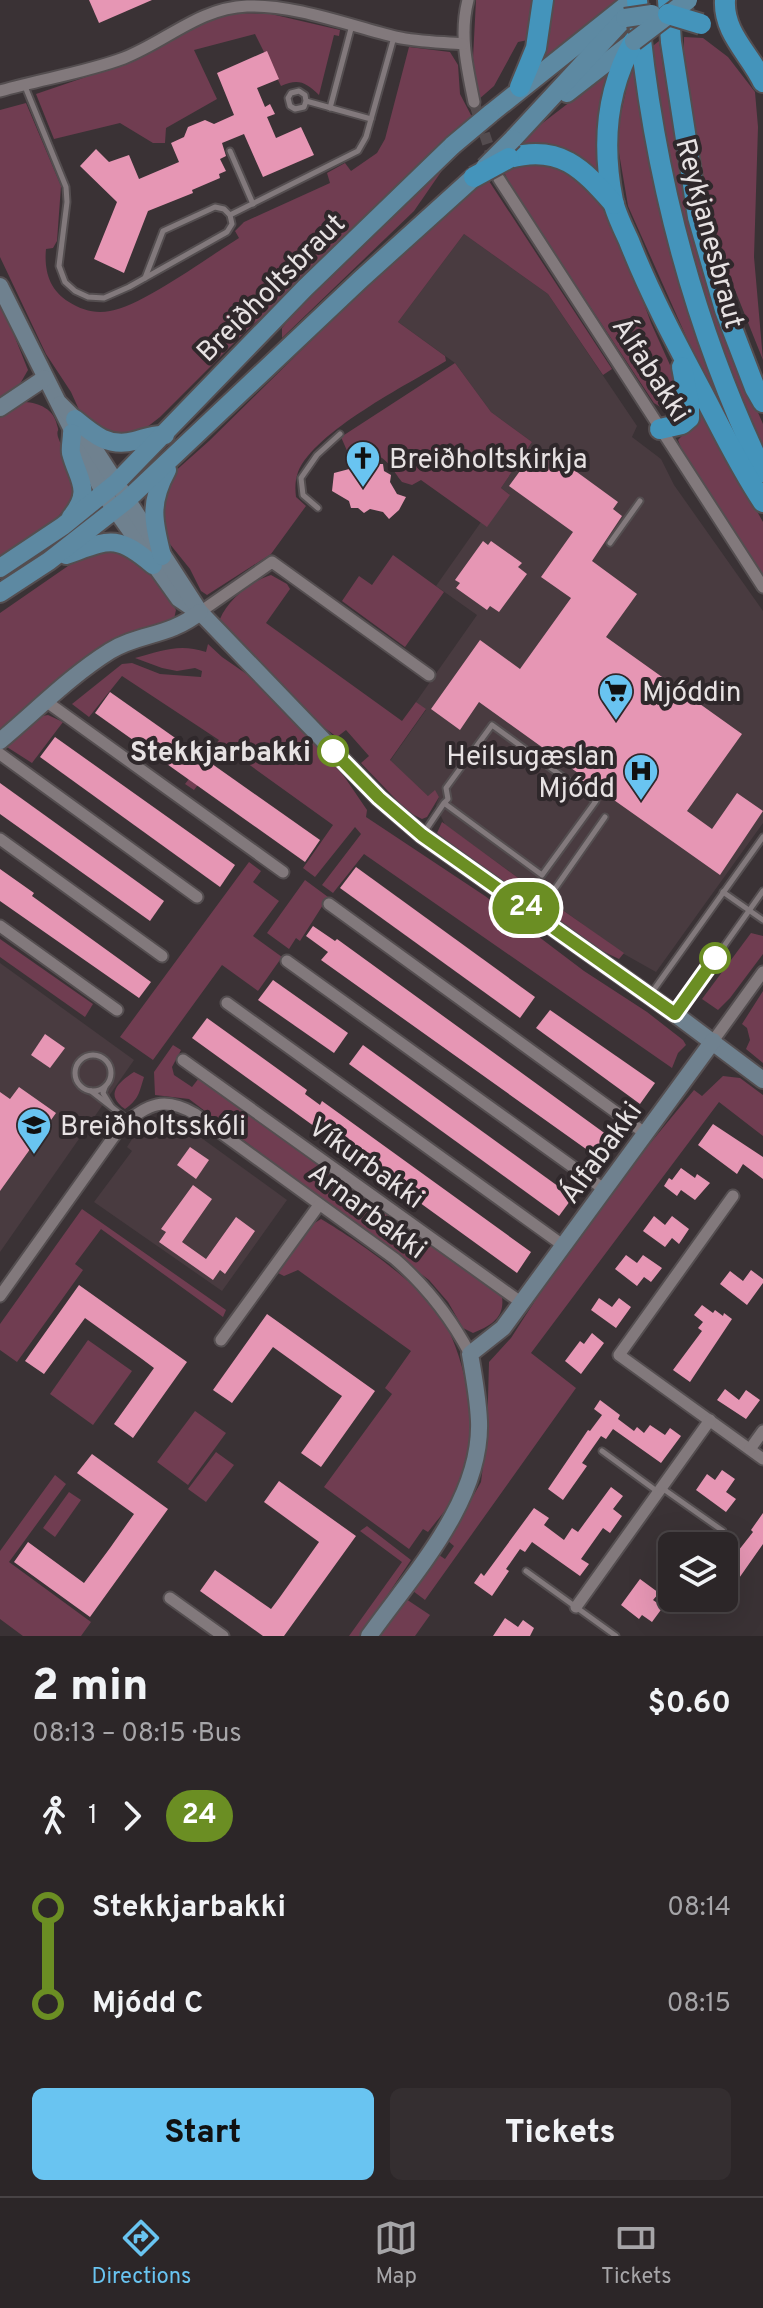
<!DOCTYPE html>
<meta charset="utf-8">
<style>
:root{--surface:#2c2628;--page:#342e30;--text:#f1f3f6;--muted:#a6a5a8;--line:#484345;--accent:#69c4f1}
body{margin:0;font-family:Overpass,sans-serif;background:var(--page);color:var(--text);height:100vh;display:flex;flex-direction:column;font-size:30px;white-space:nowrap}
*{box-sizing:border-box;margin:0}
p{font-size:26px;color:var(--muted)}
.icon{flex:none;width:44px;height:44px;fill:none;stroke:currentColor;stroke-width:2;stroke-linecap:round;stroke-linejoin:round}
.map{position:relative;height:1636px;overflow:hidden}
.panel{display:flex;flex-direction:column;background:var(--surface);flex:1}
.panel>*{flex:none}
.badge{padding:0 16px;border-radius:26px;font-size:28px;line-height:52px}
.fabs{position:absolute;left:658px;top:1532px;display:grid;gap:16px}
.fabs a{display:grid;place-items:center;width:80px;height:80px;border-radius:12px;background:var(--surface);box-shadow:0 8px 32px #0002,0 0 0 2px var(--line);font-size:40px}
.map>.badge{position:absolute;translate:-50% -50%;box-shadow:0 0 0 4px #fff}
.legs{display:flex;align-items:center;gap:12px;height:88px;padding:0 32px;font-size:26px}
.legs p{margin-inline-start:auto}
.overview{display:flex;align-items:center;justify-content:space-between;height:136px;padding:0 32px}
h1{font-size:44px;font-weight:800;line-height:60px}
.cta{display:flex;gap:16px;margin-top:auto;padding:16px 32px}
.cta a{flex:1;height:92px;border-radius:12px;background:var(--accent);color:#111;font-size:32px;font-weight:800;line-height:92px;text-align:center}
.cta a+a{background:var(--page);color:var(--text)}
ul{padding:0 32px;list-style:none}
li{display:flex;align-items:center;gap:28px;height:96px;font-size:30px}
li i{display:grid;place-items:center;width:12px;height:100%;margin:0 10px;background:currentColor}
li i::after{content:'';width:20px;height:20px;margin:-10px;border:6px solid;border-radius:50%;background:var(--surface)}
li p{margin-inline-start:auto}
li:first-child i{background:linear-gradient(#0000 50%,currentColor 0)}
li:last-child i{background:linear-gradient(currentColor 50%,#0000 0)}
.tabs{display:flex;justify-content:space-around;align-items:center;height:112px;border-top:2px solid var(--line);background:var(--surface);font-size:22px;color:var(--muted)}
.tabs a{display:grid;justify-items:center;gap:4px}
.tabs .current{color:var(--accent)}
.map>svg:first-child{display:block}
</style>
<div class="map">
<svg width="763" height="1636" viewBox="0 0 763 1636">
<rect width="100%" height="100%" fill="#3a3235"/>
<!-- built -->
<g fill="#493b40">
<polygon points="464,234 548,294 637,426 632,437 661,459 674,485 763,611 763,823 656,972 624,954 445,825 436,805 439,797 434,791 429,797 390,761 426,710 416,702 477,615 436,586 481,522 486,526 509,494 501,488 532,442 491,412 455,363 398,322"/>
<polygon points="0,963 134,1060 0,1252"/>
<polygon points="163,1121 179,1124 189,1129 287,1200 222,1291 94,1202 132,1151 127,1147 138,1130 152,1123"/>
</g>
<!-- green -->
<g fill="#703d51">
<polygon points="476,0 534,0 528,40 518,42 494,86 478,100 473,58"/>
<polygon points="551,0 620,0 541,61"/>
<path d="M 233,13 L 271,14 L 340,30 L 339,36 L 334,35 L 319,95 C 306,82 298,78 281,86 L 255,34 L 194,50 L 217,99 L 166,128 L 165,143 L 153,143 L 120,123 L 54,139 L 36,94 L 124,64 L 166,44 L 205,20 Z"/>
<polygon points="684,37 703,38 728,57 755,92 758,127 754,257 763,360 721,255 696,156 684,83"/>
<polygon points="659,41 681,176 714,297 740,371 763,424 763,456 701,294 670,180 649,49"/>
<path d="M 409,47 L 450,52 L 458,65 L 460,94 L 472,117 L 281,301 L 247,330 L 160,417 L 142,431 L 113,438 L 85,423 L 71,392 L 46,354 L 0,257 L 0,110 L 26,103 L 61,186 L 57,241 L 53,248 L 46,249 C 44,270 49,290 69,302 C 82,310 95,314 110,311 C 140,307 210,256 239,238 L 235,231 L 244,222 L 330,183 L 327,173 L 345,163 L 351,171 L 377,153 L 385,139 Z"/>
<polygon points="632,64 663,213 736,432 730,435 628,206 616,135"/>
<polygon points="614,68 601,177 539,144 514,145"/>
<polygon points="539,161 573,172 600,201 624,248 651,323 684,396 678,418 654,403 512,189 504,172 511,167"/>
<polygon points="443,169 414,211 282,338 282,328 307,296"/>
<path d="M 487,178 L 612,369 L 603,375 L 548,294 L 464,234 L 398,322 L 445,356 L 446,361 C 407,385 315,431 298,472 C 295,481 295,488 296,497 L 306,506 L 271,554 L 207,595 L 201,591 L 190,569 L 165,538 L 159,513 L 172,474 L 209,441 L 396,257 Z"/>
<polygon points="0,300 28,370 17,389 0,401"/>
<path d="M 455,363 L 491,412 L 532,442 L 501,488 L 510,495 L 487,527 L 421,480 L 412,485 L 402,482 C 393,471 386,454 368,453 C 361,452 355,455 348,453 L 341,437 Z"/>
<path d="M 25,402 C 39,403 54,409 57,425 C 60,434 56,428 58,437 C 63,453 75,466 76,483 C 76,512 23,547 0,560 L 0,416 Z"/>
<polygon points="699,408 763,522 763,575 681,448 678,440 696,421"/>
<path d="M 102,546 L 135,556 L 157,580 L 176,610 L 174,619 C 154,627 133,632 114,642 C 71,663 37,701 0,732 L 0,613 L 81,557 Z"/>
<polygon points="393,555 444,592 405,647 342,601 359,576 372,585"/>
<path d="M 271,575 L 287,584 L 290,589 L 266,623 L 402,721 L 416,702 L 426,709 L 390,760 L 428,796 L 435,790 L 439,797 L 427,817 L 422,819 L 408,812 L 361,763 L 369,756 L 346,730 L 337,737 L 304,713 L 220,619 C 228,600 251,581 271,575 Z"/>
<path d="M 208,644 L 222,657 L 258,682 L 337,766 L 367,810 L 366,817 L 485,896 L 584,971 L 647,1012 L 683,1040 L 686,1045 L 678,1053 L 672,1068 L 364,854 L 333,893 L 322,885 L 361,834 L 355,827 L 315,877 L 303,868 L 333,825 L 226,748 L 194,790 L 185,784 L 219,740 L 122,676 L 89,717 L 72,704 L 122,664 L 132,663 L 160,674 L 201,677 L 202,671 L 195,668 L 177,671 L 162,668 L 135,658 C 161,651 179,643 206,652 Z"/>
<polygon points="48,715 63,722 32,763 7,747 42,716"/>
<polygon points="442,822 536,891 528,903 437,833"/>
<polygon points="249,862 261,871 253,882 279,901 253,936 282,957 258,991 222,965 153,1060 120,1037"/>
<polygon points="305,880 328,897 300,941 296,938 289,949 267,933"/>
<polygon points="551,902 624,953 619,959 594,947 544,912"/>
<polygon points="751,933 763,936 763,954 730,998 718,1010 702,999"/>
<polygon points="0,939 93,1004 85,1017 0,957"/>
<polygon points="763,991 763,1063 746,1049 750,1040 747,1028 742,1024"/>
<path d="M 173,1045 L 181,1050 L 172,1067 L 174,1075 L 192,1087 L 199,1078 L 502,1297 C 505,1318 490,1326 473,1333 L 463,1328 L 448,1302 L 429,1280 L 189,1099 L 155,1095 L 154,1072 Z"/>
<path d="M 134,1072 L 144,1077 C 139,1093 139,1099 125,1109 C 105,1095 117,1083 134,1072 Z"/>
<polygon points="723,1076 740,1078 763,1095 763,1136 719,1102 531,1353 576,1388 425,1600 413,1591 439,1555 445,1559 454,1546 448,1541 481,1482 487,1434 489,1362 511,1338 549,1279 624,1175 694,1090 702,1096"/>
<polygon points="82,1209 226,1310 223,1317 101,1229 75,1264 83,1270 17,1362 0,1350 0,1324"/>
<path d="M 321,1219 C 358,1241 432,1291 449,1331 C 459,1353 466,1378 469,1402 C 473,1430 470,1466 457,1492 C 450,1506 438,1519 428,1532 L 423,1529 L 409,1549 L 324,1487 L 392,1394 L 385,1388 L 411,1351 L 298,1270 L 284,1276 L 278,1273 L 313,1224 Z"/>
<polygon points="88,1340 132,1371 93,1425 50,1394"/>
<polygon points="195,1411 226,1433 188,1485 157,1462"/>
<polygon points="216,1452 234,1465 206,1502 188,1489"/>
<polygon points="55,1475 66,1484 9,1562 91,1622 81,1636 23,1636 0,1619 0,1551"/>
<polygon points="69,1492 81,1500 55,1537 43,1528"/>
<polygon points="367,1526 411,1560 360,1636 349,1636 402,1562 360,1531"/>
<polygon points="406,1599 430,1615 415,1636 379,1636"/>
</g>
<!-- building -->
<g fill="#e696b4">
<polygon points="89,0 152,0 99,23"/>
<polygon points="267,51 279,79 257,88 265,107 270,104 275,114 267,117 276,138 301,127 314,155 263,177 244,134 222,143 226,156 220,159 226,171 219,174 220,178 192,190 193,193 148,211 124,273 94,259 117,202 80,166 96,149 109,162 129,155 139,179 179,162 171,143 184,137 188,127 205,120 214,124 234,115 217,73"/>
<polygon points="536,449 555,463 559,459 618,502 613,509 622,516 592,561 637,594 606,637 742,734 687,811 712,829 737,793 763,811 720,875 604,793 600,797 574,778 578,773 479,702 460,730 431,709 480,640 520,669 571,598 541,577 573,532 509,486"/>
<polygon points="370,459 375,464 383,464 384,471 391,475 390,482 397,494 406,497 399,510 389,519 383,512 370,509 364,513 358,508 351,508 349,501 332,491 334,473 353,468 355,461 364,463"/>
<polygon points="483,541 488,545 491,541 522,563 518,567 527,574 499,612 490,606 487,610 456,588 460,583 455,580"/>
<polygon points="110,692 320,840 305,862 95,713"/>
<polygon points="55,737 235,865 220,887 40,757"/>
<polygon points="0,783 164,901 150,921 0,814"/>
<polygon points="356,867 535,997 520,1018 340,888"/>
<polygon points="0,869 34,893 32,896 151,982 139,998 0,901"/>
<polygon points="313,926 335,941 337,939 614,1140 600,1159 321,960 328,952 306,936"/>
<polygon points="273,980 348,1033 334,1053 258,1000"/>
<polygon points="550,1010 655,1083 640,1104 536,1028"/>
<polygon points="207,1018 307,1090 305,1094 320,1105 322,1101 531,1252 517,1273 192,1038"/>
<polygon points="45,1034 65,1048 50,1068 31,1055"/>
<polygon points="363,1045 573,1197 559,1216 349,1064"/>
<polygon points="19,1087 56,1113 0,1191 0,1092 10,1099"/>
<polygon points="713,1124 763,1157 763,1179 743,1164 737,1174 698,1145"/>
<polygon points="190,1147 209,1160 196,1179 177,1165"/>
<polygon points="681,1168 695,1178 697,1174 710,1183 695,1200 681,1190 677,1196 664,1186 669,1178 672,1180"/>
<polygon points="193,1185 212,1199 182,1242 206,1259 236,1217 255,1231 225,1274 220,1270 213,1280 159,1242 166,1232 161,1229"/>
<polygon points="654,1216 665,1225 672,1216 689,1229 679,1244 672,1238 665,1247 643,1231"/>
<polygon points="626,1255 637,1263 643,1255 662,1268 651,1282 644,1277 637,1286 615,1269"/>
<polygon points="751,1270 763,1279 763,1283 747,1305 720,1284 730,1271 743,1281"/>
<polygon points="79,1285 187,1362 133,1438 114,1424 154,1368 142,1359 85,1318 44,1374 25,1361"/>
<polygon points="599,1298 612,1307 619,1298 631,1307 616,1328 591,1310"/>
<polygon points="702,1305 713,1313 715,1310 723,1316 724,1313 732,1319 690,1382 673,1370 702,1331 698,1328 703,1322 694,1315"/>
<polygon points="267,1314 375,1391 321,1467 301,1453 342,1396 330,1388 273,1347 232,1403 213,1390"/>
<polygon points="592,1333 604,1343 581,1374 565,1361 580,1341 584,1344"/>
<polygon points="725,1389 739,1400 746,1390 760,1400 746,1419 717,1400"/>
<polygon points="600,1400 620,1415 618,1419 634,1431 637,1427 644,1433 650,1425 665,1435 670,1428 681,1436 661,1463 613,1429 606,1439 601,1436 582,1463 587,1466 563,1500 548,1489 588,1430 590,1431 602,1415 594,1409"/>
<polygon points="92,1454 168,1509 90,1617 14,1562 28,1542 84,1583 110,1548 134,1514 77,1473"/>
<polygon points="722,1470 735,1479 726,1492 736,1499 726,1512 696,1490 707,1474 715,1480"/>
<polygon points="279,1481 356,1536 284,1636 263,1636 200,1591 215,1570 271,1609 280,1597 319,1542 264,1502"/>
<polygon points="611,1487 623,1496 613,1509 622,1516 610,1533 603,1528 581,1559 589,1564 580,1576 532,1542 525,1552 520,1549 506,1569 509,1571 492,1596 474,1583 481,1573 484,1576 534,1508 549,1518 544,1525 564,1540 572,1528 578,1532"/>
<polygon points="763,1513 763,1544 716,1611 697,1598 724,1598 724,1569 753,1532 751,1530"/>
<polygon points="640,1579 659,1593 653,1600 663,1607 652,1622 642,1615 639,1619 621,1605"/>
<polygon points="505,1618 518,1627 523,1620 534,1628 530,1636 493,1636"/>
</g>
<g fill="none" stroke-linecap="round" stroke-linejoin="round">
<!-- street-tunnel -->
<polyline stroke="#544c4f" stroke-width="11" stroke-dasharray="11 5.5" stroke-linecap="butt" points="474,102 494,163"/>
<!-- lane casing -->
<g stroke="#544e50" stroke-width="9">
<g id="lane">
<polyline points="24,84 66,187 67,202 59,266 65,282 75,291 88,297 104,298 129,287 227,232 232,224 230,215 358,151 366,137 394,37"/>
<polyline points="306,101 304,107 295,109 290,106 288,98 291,93 299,91 305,95 306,101 371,119"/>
<polyline points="330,108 352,25"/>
<polyline points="230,151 253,204"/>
<polyline points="145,278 163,231 215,207 224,209 230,215"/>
<polyline points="318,508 303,495 301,478 317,455 340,434"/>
<polyline points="610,543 640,501"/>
<polyline points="423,834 444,803 448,799 446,788 492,725 596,801 542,875 444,803"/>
<polyline points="554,890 605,817"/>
<polyline points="723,892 763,920"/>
<polyline points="650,995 763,837"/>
<polyline points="678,1011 763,891"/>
<circle cx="93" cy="1073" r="18"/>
<polyline points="105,1087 103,1093 111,1106"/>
<polyline points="91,1091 127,1119"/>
<polyline points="602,1451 658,1492"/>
<polyline points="662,1488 723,1531"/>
<polyline points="526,1571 616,1636"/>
</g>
</g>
<!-- street casing -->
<g stroke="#544e50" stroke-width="15">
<g id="street">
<path d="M 468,0 C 459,35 467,67 474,102"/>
<path d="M 0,91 C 41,79 84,73 124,58 C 167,41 199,8 247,6 C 293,4 351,26 396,37 C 418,42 441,42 463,44"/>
<polyline points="499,179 763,587"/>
<polyline points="200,612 272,562 429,675"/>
<polyline points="47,702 283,872"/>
<polyline points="0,754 197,897"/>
<polyline points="0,839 162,956"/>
<polyline points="329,904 646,1134"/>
<polyline points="0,926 117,1010"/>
<polyline points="287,961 605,1190"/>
<polyline points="227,1003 564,1246"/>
<polyline points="713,1041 763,972"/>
<polyline points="183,1060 522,1303"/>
<polyline points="733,1196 619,1355 763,1459"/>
<path d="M 0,1296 L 122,1125 C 149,1104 164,1096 195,1114 L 395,1259 C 427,1287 450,1316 470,1354"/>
<polyline points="221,1340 319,1205"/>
<polyline points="750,1449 763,1431"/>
<polyline points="170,1598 223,1636"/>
<polyline points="576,1607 710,1420"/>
</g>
</g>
<!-- secondary casing -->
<g stroke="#544e50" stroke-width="20">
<g id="secondary">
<polyline points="0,286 104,494 179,599 198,612"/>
<polyline points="60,404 75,419 200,612 379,798 422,835 675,1014 763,1080"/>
<polyline points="0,408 45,378"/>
<path d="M 0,741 C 36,711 70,676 110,651 C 139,633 169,637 200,612"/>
<path d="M 369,1636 C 413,1574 482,1501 479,1421 C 478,1398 474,1376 470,1354 L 503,1328 L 713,1041"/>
</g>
</g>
<!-- primary casing -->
<g stroke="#544e50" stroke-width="22">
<g id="primary">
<polyline points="567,93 634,41"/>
<polyline points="490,114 633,0"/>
<polyline points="513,139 625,18"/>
<path d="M 75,419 C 93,434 109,448 134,441 C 146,438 152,434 165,435"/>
<path d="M 71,517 C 93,490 78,480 71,453 C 70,447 72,440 72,433"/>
<path d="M 66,555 C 109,540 116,533 153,565"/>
<path d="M 162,556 C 153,521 149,503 167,470"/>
<polyline points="0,568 63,526 116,483 305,288 453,145"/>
<polyline points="0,593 49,561 127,500 360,280 474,177"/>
</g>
</g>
<!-- highway casing -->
<g stroke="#544e50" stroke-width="24">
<g id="highway">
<path d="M 637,0 C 651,163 692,324 763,472"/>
<polyline points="668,0 671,42 698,217 725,310 755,388 763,402"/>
<path d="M 725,0 C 723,33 750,54 763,82"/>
<path d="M 634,41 C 606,90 602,146 613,201 C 616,214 623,228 629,241 C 649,292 675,341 701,390 C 721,428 739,466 763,502"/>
<polyline points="520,87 536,48 543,0"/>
<path d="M 509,158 C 560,144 582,168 614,204"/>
<polyline points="660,429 682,424 689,418 689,404 682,367"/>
</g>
</g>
<!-- lane -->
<use href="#lane" stroke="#82797c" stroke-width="5"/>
<!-- street -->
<use href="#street" stroke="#82797c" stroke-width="11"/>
<!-- secondary -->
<use href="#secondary" stroke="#6f818f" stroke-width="16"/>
<!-- primary -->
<use href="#primary" stroke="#5d89a2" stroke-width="18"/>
<!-- highway -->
<use href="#highway" stroke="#4494bb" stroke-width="20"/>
<!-- primary-bridge casing -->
<g stroke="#544e50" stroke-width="22" stroke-linecap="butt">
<g id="primary-bridge">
<polyline points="625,18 652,14"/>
<polyline points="634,41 688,0"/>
<polyline points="453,145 490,114"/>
<polyline points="485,167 513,139"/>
</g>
</g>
<!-- highway-bridge casing -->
<g stroke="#544e50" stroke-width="24" stroke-linecap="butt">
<g id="highway-bridge">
<polyline points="668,14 701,24"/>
<polyline points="474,177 509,158"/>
</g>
</g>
<!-- primary-bridge -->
<use href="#primary-bridge" stroke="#5d89a2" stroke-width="18"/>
<!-- highway-bridge -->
<use href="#highway-bridge" stroke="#4494bb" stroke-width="20"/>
</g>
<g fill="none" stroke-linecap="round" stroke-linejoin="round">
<!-- line-1 casing -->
<g stroke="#fff" stroke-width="18">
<polyline id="line-1" points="333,751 379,798 422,835 675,1014 715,958"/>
</g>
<!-- line-1 -->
<use href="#line-1" stroke="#6b8e23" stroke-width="12"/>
</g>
<!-- icons -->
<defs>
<g id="church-pin" transform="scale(1.8)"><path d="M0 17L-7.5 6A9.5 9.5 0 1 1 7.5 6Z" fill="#69c4f1" stroke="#2f282b"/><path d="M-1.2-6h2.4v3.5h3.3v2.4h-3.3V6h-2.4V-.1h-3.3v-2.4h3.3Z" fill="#111"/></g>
<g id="supermarket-pin" transform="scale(1.8)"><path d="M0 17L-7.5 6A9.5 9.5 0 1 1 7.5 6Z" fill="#69c4f1" stroke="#2f282b"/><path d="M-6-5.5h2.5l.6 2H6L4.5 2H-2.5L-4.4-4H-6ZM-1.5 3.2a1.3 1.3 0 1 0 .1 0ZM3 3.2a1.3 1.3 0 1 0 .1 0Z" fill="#111"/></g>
<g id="hospital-pin" transform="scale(1.8)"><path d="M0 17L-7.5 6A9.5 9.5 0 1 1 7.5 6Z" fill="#69c4f1" stroke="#2f282b"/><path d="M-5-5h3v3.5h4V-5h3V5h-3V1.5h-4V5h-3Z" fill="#111"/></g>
<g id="school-pin" transform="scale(1.8)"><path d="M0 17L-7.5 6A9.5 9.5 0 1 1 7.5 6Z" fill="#69c4f1" stroke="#2f282b"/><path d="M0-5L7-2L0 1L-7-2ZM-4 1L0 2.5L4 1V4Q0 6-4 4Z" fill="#111"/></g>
</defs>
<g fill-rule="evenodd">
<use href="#church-pin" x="363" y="458"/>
<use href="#supermarket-pin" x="616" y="691"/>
<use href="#hospital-pin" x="641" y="771"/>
<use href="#school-pin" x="34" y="1125"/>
</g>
<!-- markers -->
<g fill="#fff" stroke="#6b8e23" stroke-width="4">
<circle cx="333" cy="751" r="14"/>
<circle cx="715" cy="958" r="14"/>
</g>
<g text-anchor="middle" stroke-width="8" stroke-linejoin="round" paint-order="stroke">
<!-- street labels -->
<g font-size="28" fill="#e7e2e3" stroke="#2f282b">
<text transform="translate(711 233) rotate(75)" y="10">Reykjanesbraut</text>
<text transform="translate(270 287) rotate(-45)" y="10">Breiðholtsbraut</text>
<text transform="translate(652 369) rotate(57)" y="10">Álfabakki</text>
<text transform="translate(600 1152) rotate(-54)" y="10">Álfabakki</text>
<text transform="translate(367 1162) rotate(36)" y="10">Víkurbakki</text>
<text transform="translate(368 1210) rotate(37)" y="10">Arnarbakki</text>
</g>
<!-- poi labels -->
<g font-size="28" fill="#e7e2e3" stroke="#2f282b" text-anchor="start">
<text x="389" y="468">Breiðholtskirkja</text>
<text x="642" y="701">Mjóddin</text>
<text x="615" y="765" text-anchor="end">Heilsugæslan<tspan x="615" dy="32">Mjódd</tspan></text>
<text x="60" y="1135">Breiðholtsskóli</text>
</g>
<!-- stop labels -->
<g font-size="28" font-weight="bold" fill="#e7e2e3" stroke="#2f282b" text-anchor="end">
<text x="311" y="761">Stekkjarbakki</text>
</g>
</g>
</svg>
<div class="fabs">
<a><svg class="icon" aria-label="layers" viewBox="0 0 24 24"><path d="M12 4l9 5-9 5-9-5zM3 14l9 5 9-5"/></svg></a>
</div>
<b class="badge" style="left:526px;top:908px;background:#6b8e23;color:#fff">24</b>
</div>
<section class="panel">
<div class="overview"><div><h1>2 min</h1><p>08:13 – 08:15 · Bus</p></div><b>$0.60</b></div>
<div class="legs"><svg class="icon" aria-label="walk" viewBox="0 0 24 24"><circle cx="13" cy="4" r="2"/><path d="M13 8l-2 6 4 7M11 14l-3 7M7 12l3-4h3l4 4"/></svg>1<svg class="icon" aria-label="forward" viewBox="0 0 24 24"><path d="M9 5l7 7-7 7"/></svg><b class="badge" style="background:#6b8e23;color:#fff">24</b></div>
<ul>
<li><i style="color:#6b8e23"></i><b>Stekkjarbakki</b><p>08:14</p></li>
<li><i style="color:#6b8e23"></i><b>Mjódd C</b><p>08:15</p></li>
</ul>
<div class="cta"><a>Start</a><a>Tickets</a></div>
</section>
<nav class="tabs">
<a class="current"><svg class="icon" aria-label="directions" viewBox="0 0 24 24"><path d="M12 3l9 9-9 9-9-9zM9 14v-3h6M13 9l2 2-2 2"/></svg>Directions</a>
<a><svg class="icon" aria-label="map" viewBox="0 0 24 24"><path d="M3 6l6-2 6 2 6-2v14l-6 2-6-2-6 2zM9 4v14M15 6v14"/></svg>Map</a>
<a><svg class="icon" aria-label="tickets" viewBox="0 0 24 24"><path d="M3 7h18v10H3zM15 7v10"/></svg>Tickets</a>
</nav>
